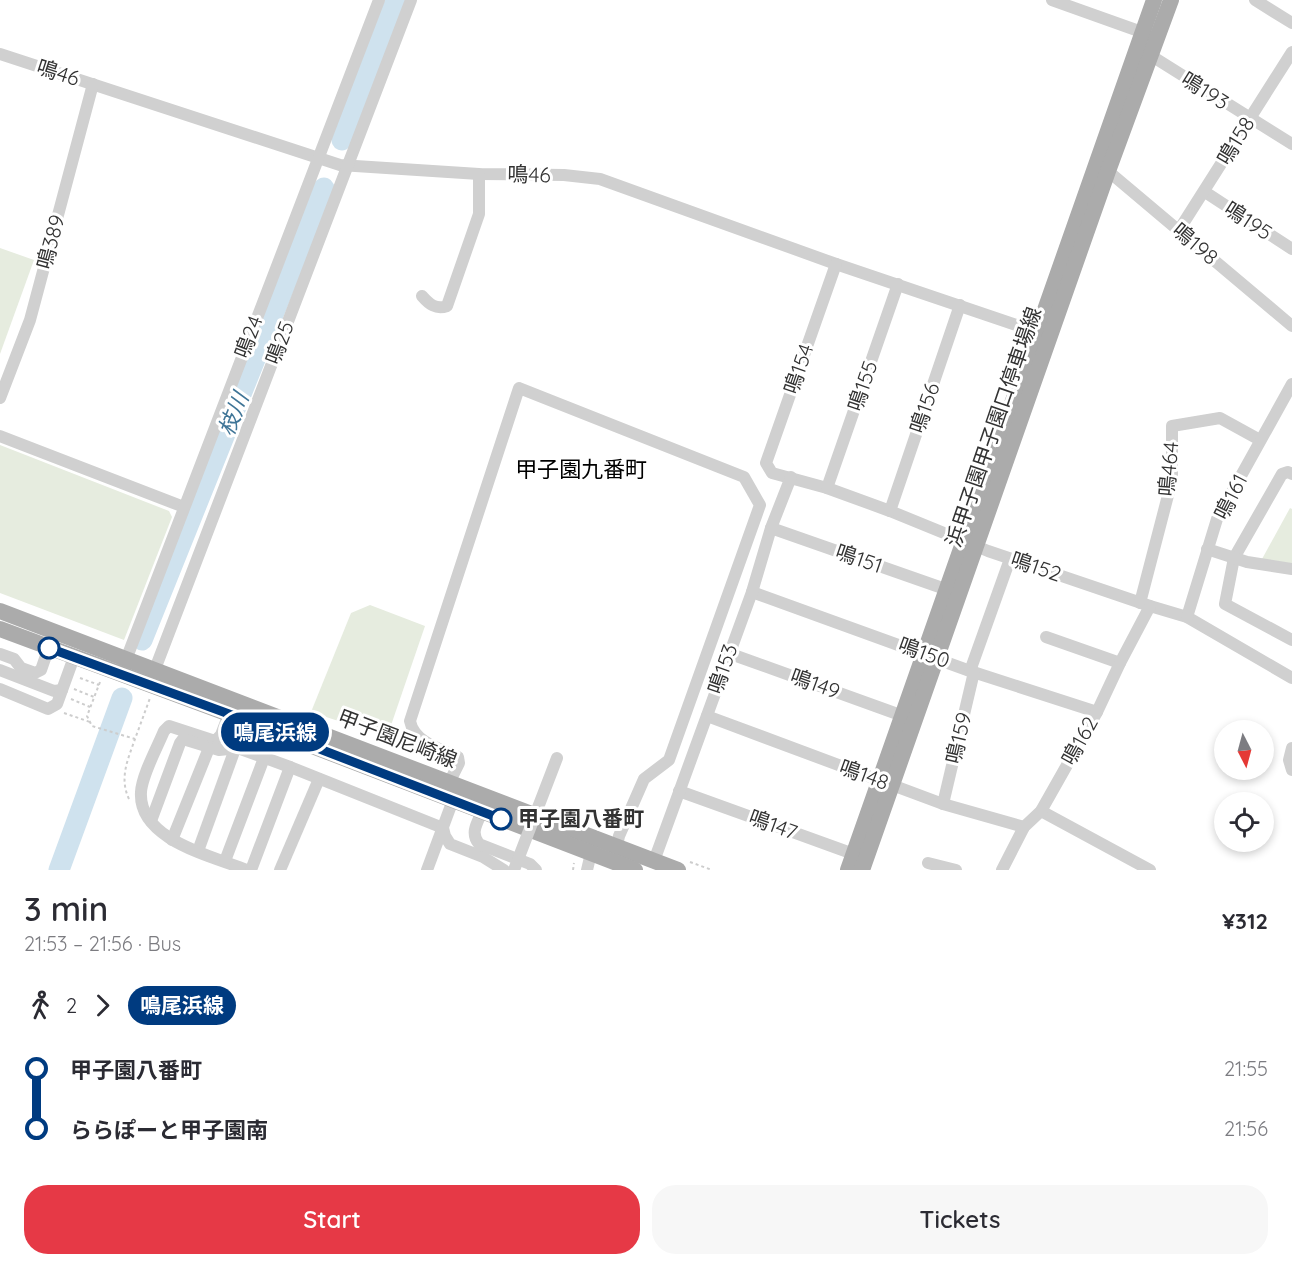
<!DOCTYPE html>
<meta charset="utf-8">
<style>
:root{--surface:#fff;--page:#f7f7f7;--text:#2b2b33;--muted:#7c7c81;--accent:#e63946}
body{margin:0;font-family:Quicksand,"Noto Sans JP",sans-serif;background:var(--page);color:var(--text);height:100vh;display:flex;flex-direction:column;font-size:22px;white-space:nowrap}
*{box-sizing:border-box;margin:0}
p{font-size:20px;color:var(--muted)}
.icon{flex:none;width:33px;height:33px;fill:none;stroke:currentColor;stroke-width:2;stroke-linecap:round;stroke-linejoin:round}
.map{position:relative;height:870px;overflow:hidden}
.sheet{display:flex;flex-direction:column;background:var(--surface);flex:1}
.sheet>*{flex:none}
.badge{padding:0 12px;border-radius:20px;font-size:21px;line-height:39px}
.needle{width:39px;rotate:174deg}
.tools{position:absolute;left:1214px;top:720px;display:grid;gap:12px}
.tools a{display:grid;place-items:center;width:60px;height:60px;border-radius:50%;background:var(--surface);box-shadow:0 3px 9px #0003;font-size:30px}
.map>.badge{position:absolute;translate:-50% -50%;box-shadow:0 0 0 3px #fff}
.legs{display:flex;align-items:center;gap:9px;height:66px;padding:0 24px;font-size:20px}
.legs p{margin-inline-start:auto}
.overview{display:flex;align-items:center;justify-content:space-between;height:102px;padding:0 24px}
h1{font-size:33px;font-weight:600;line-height:45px}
.primary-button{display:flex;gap:12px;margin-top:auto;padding:12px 24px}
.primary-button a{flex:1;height:69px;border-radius:24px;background:var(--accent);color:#fff;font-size:24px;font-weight:600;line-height:69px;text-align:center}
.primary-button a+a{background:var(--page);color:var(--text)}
ul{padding:0 24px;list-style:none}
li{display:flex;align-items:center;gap:21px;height:60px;font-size:22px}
li i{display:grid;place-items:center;width:9px;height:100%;margin:0 8px;background:currentColor}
li i::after{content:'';width:15px;height:15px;margin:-8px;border:4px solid;border-radius:50%;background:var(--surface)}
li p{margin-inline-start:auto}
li:first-child i{background:linear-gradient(#0000 50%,currentColor 0)}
li:last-child i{background:linear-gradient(currentColor 50%,#0000 0)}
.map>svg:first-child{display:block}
</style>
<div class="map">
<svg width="1292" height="870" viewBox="0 0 1292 870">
<rect width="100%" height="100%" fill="#fff"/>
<!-- green -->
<g fill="#e6ecdf">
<polygon points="0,248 34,260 0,354"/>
<polygon points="0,445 169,511 172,517 124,640 0,593"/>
<polygon points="1290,508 1292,509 1292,564 1262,559"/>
<polygon points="370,605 425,626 387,737 311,712 351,613"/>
</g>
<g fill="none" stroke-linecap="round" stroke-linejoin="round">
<!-- river -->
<g stroke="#cfe2ee" stroke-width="21">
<polyline points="342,140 396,0"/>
<polyline points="142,640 324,188"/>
<polyline points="59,870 122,698"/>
</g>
<!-- path -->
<g stroke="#cdcdcd" stroke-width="2" stroke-dasharray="3 3" stroke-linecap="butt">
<polyline points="80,678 99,685"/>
<polyline points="100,682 87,716 92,726 135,739 150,698"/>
<polyline points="74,689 94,697"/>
<polyline points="71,699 90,707"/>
<polyline points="64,713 90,722"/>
<path d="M 129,799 C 119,778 128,759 135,739"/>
<polyline points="690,862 712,870"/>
<polyline points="573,870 574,863"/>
</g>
<!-- minor -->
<g stroke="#d0d0d0" stroke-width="12">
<polyline points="1052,0 1150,35"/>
<polyline points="1255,0 1292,23"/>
<polyline points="0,54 340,165 479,174 564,175 600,179 836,264 1043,334"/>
<polyline points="1150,55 1292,144"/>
<polyline points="1102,169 1108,171 1292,326"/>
<polyline points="1205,192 1292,249"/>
<polyline points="1179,230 1292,52"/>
<polyline points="836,264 766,463 772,473 827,488 890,511 988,551 1150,606 1187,617 1292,678"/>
<path d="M 422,296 C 429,304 436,310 447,306 L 479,214 L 479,174"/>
<polyline points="0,398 30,320 93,84"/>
<polyline points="0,436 184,507"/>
<polyline points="1292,474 1288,472 1282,474 1234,558 1225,604 1292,640"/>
<polyline points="827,488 898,284"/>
<polyline points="890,511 960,305"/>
<polyline points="771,528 948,590"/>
<polyline points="1207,549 1247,562 1292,569"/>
<polyline points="752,592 970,671 1097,712"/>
<polyline points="1140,603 1172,480 1172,426 1220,418 1260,440"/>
<polyline points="1187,617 1217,519 1292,384"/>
<polyline points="1046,637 1120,663"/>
<polyline points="728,653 903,716"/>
<polyline points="0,654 14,659 21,668 35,673 41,670 49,647"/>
<polyline points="124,665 379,0"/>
<polyline points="0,670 54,691 62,690"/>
<polyline points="970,671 1010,559"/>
<polyline points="152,677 411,0"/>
<polyline points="0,689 48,709 57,704 74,657"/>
<path d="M 229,714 L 221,735 L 215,741 L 169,726 L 164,731 C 157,748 142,775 141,792 C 138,840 212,856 247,870"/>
<polyline points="707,716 943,804 1024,827"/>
<polyline points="1292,748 1289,760 1292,770"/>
<polyline points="290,767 443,828 445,836 450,844 483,857 504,870"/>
<path d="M 449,783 L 459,763 L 458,757 C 440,749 414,742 410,721 L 519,388 L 744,477 L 760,505 L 669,760 L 644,779 L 619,836 L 617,846"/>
<polyline points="679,791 859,856"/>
<polyline points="943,804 974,672"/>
<polyline points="1041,811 1150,870"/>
<path d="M 482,812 C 477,823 470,833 479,844 L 530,864 L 536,870"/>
<polyline points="151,821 180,743 183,739 219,750 238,748 290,767 251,870"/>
<polyline points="172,840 209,748"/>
<polyline points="198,851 235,749"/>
<polyline points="225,861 264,758"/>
<polyline points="654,861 752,592 771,528 791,477"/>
<polyline points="928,863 956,870"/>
<polyline points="280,870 319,779"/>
<polyline points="427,870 453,800"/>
<polyline points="587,870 591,853"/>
<polyline points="1002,870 1024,827 1041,811 1097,712 1120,663 1150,606"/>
</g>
<!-- major -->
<g stroke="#ababab" stroke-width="16">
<polyline points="0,611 678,870"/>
<polyline points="0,629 229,714 635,870"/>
<polyline points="848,870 1154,0"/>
<polyline points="862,870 1108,171 1171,0"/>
</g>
<!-- minor-bridge -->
<polyline stroke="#d0d0d0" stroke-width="12" points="514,870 557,758"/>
</g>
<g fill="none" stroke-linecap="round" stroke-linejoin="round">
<!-- line-1 casing -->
<g stroke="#fff" stroke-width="14">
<polyline id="line-1" points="49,648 229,714 501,819"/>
</g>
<!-- line-1 -->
<use href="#line-1" stroke="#003b80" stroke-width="9"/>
</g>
<!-- markers -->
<g fill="#fff" stroke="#003b80" stroke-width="3">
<circle cx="49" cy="648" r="10"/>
<circle cx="501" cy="819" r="10"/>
</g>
<g text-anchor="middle" stroke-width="6" stroke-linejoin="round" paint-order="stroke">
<!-- street labels -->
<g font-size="21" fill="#333" stroke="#fff">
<text transform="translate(58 73) rotate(18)" y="7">鳴46</text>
<text transform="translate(1205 91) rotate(32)" y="7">鳴193</text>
<text transform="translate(1236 141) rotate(-59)" y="7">鳴158</text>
<text transform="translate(529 175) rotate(1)" y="7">鳴46</text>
<text transform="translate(1248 221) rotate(33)" y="7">鳴195</text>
<text transform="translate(51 242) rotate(-75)" y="7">鳴389</text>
<text transform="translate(1195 244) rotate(40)" y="7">鳴198</text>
<text transform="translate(249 337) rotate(-69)" y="7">鳴24</text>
<text transform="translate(280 343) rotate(-69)" y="7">鳴25</text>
<text transform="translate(799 369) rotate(-71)" y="7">鳴154</text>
<text transform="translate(863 386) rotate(-71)" y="7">鳴155</text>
<text transform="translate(925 408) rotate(-71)" y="7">鳴156</text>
<text transform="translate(994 427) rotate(-71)" y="7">浜甲子園甲子園口停車場線</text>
<text transform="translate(1169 469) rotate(-85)" y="7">鳴464</text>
<text transform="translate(1231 497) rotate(-63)" y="7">鳴161</text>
<text transform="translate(859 559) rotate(19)" y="7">鳴151</text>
<text transform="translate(1036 567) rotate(19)" y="7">鳴152</text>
<text transform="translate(924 653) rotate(20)" y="7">鳴150</text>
<text transform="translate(723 669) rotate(-71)" y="7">鳴153</text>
<text transform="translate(815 684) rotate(20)" y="7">鳴149</text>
<text transform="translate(959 738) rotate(-77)" y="7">鳴159</text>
<text transform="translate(397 739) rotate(21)" y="7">甲子園尼崎線</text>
<text transform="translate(1080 741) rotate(-61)" y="7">鳴162</text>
<text transform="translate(864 775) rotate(20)" y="7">鳴148</text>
<text transform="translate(773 825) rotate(20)" y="7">鳴147</text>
</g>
<!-- stop labels -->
<g font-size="21" font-weight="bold" fill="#333" stroke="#fff" text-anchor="start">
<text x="518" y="826">甲子園八番町</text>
</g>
<!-- water labels -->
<g font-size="22" font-style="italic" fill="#3f7597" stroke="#fff">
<text transform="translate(233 414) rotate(-68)" y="8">枝川</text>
</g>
<!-- neighbourhood labels -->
<g font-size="22" fill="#000" stroke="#fff">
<text x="581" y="477">甲子園九番町</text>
</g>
</g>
</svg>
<div class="tools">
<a><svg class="needle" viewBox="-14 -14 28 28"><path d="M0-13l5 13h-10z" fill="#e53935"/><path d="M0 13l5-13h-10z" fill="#7c7c81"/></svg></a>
<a><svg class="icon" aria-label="locate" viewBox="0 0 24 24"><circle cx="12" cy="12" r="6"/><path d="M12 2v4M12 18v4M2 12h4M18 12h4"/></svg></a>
</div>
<b class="badge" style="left:275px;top:732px;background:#003b80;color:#fff">鳴尾浜線</b>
</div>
<section class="sheet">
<div class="overview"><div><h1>3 min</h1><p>21:53 – 21:56 · Bus</p></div><b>¥312</b></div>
<div class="legs"><svg class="icon" aria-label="walk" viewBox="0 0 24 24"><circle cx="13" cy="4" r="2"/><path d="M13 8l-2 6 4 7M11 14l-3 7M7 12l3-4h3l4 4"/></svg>2<svg class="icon" aria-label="forward" viewBox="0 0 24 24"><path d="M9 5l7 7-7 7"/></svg><b class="badge" style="background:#003b80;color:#fff">鳴尾浜線</b></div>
<ul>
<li><i style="color:#003b80"></i><b>甲子園八番町</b><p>21:55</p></li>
<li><i style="color:#003b80"></i><b>ららぽーと甲子園南</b><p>21:56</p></li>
</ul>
<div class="primary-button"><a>Start</a><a>Tickets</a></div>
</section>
